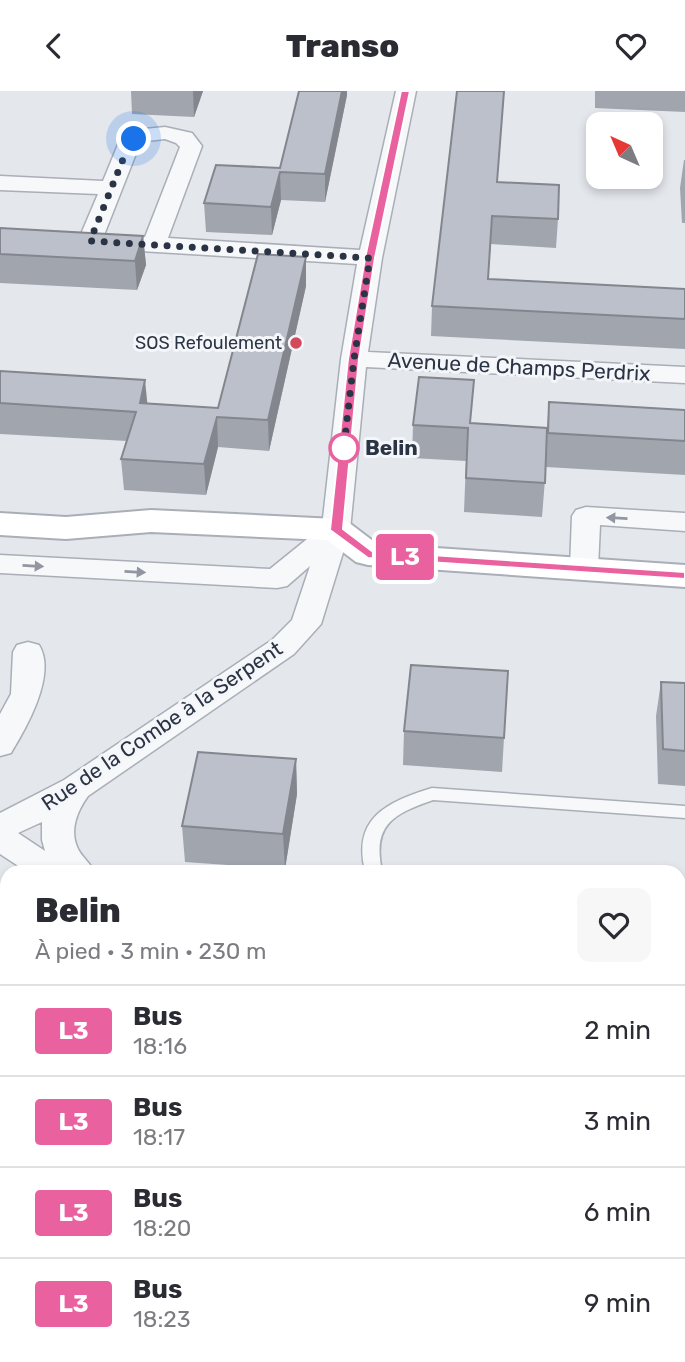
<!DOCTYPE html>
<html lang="fr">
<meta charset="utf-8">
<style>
:root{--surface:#fff;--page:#f7f7f7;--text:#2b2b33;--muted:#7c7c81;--line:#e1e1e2}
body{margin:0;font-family:Rubik,sans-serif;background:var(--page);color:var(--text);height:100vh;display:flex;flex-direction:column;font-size:26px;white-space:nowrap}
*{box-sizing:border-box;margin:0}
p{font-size:23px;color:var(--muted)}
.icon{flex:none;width:38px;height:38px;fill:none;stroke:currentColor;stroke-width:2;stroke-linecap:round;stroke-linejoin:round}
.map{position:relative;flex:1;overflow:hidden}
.drawer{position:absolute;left:0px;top:774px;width:686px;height:499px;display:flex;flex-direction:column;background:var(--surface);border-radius:21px 21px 0 0;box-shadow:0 4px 10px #0003}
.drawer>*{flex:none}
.badge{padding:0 14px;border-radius:5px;font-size:24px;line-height:46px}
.needle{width:46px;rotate:316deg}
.buttons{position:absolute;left:586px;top:21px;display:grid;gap:14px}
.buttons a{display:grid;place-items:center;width:77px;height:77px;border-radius:14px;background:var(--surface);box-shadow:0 4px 10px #0003;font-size:35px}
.you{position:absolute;width:35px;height:35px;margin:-18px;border:5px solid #fff;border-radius:50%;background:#1a73e8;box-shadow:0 0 0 10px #1a73e833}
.map>.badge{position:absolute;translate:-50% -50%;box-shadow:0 0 0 4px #fff}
.round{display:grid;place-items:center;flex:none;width:74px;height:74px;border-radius:14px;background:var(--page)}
.headline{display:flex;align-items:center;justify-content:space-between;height:119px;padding:0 35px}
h1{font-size:33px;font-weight:800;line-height:52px}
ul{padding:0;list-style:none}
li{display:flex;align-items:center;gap:21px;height:91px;padding:0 35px;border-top:2px solid var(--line)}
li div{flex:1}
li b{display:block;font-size:26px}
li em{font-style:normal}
li .badge{min-width:77px;font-weight:700;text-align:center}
header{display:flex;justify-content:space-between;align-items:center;height:91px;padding:0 35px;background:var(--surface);font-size:32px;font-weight:800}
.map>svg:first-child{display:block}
</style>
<header><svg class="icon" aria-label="back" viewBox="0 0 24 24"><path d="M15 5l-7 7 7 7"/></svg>Transo<svg class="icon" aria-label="heart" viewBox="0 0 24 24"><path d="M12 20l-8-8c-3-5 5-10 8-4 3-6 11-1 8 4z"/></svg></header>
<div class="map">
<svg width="685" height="1271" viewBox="0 0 685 1271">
<rect width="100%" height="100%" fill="#e4e7ec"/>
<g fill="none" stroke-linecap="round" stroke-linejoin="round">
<!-- lane casing -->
<g stroke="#a9aeb7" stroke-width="3">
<path id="lane" d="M 432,697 L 685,715 L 685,727 L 433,709 C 393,723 372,734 382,780 L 365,780 C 352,727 387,711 432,697 Z"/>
</g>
<!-- street casing -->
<g stroke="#a9aeb7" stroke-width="3">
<g id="street">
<path d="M 396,0 L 416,0 L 382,167 L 368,261 L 685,276 L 685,292 L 366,276 L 350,439 L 321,533 L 294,563 L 88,705 C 77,720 69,740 78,758 C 82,766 90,772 94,780 L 26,780 L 0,763 L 0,722 L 64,689 L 272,549 L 292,529 L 310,475 L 287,495 L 277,497 L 0,482 L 0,464 L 270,478 L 322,436 L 341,268 L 357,173 L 90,157 L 82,155 L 78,150 L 98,103 L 0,99 L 0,85 L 103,90 L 119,51 L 134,39 L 165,36 L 192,42 L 202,55 L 168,147 L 360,159 ZM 165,48 L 176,52 L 180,56 L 145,146 L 104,144 L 139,55 L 147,50 ZM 42,731 L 42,749 L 45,760 L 18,742 Z"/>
<polygon points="586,416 685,422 685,440 600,434 598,477 594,483 584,486 574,483 570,477 572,425 576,419"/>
<path d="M 28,551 L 39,554 C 57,583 27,636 11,662 L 0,665 L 0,623 L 11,603 L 13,561 L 17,554 Z"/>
<rect x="0" y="798" width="7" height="26"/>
<rect x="679" y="841" width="6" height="28"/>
<polygon points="0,972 7,975 7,1007 0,1004"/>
<polygon points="25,1265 96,1265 98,1271 23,1271"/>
<polygon points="441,1265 486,1265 484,1271 439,1271"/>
</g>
</g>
<!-- secondary casing -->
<g stroke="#a9aeb7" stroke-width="4">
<polygon id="secondary" points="151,419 336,428 348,431 377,453 685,474 685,496 368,474 356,471 327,449 151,441 66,448 0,444 0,422 66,426"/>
</g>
<!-- lane -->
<use href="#lane" fill="#f7f8fa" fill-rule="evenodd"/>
<!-- street -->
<use href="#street" fill="#f7f8fa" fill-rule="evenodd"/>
<!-- secondary -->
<use href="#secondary" fill="#fff" fill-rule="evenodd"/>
</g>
<!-- wall -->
<g fill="#a1a5ae">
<polygon points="131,0 203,0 194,26 132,23"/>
<polygon points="595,0 685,0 685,21 595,17"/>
<polygon points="347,4 325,111 281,109 272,144 206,141 204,112 280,77"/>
<polygon points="684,69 685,69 685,132 682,132 680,97"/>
<polygon points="497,91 558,128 556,157 491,153 488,188 685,198 685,258 431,245 432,215"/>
<polygon points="0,137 143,145 146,174 137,199 0,192"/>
<polygon points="306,166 306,195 269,360 218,356 206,404 124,399 121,368 127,350 0,343 0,280 147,312 218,317"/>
<polygon points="549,311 685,319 685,384 546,376 542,426 464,421 466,370 412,367 413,334 471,332 547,337"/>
<polygon points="661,591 685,592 685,695 658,693 656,625"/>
<polygon points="404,640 504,647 502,681 403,674"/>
<polygon points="296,668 297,703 285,778 185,771 182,735"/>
<rect x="0" y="834" width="7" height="115"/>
<polygon points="679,891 685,892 685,1064 679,1063"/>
<polygon points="0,1135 7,1135 7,1221 6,1220 5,1226 0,1226"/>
<polygon points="233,1265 381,1265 381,1269"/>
</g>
<!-- shaded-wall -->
<g fill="#83868d">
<polygon points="193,0 203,0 194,26"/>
<polygon points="342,0 347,0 347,4 325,111 325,83"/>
<polygon points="280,81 281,109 272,144 271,116"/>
<polygon points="143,145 146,174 137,199 135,170"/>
<polygon points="306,166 306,195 269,360 268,329"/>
<polygon points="145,289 148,319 140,312"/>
<polygon points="217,326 218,356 206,404 204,373"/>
<polygon points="296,668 297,703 285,778 283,743"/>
<polygon points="3,1206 6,1220 5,1226 1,1212"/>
</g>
<!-- building -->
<g fill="#bbc0ca" stroke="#83868d" stroke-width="2">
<polygon points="299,0 342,0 325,83 280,81 271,116 204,112 216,74 280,77"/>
<polygon points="457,0 504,0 497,91 559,94 558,128 492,125 488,188 685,198 685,228 432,215"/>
<polygon points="0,137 143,145 135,170 0,163"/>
<polygon points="258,163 306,166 268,329 217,326 204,373 121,368 136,321 0,312 0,280 145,289 140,312 218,317"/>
<polygon points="419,286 474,289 470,332 547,337 545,392 466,387 468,337 413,334"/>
<polygon points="549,311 685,319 685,350 548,342"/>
<polygon points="411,574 508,580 504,647 404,640"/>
<polygon points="661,591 685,592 685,660 663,658"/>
<polygon points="198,661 296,668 283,743 182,735"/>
<rect x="0" y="834" width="7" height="103"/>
<polygon points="679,891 685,892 685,1051 679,1051"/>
<polygon points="0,1135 7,1135 7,1207 3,1206 1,1212 0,1212"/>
</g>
<!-- one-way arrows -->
<defs><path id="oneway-solid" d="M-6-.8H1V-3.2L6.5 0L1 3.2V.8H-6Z" transform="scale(1.75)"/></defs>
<g fill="#9196a0">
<use href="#oneway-solid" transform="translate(617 427) rotate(-177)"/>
<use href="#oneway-solid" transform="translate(33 475) rotate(3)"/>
<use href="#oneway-solid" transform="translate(135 481) rotate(3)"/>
</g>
<!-- line -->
<polygon fill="#ea619f" stroke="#fff" stroke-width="2" points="401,0 410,0 375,167 359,268 343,438 372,460 685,481 685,488 368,467 330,439 348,268 365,167"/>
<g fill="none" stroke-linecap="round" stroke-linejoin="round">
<!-- walk -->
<polyline stroke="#2b3445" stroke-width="7" stroke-dasharray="0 12.6" points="134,48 130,51 90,150 370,167 354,268 343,364 344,357"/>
</g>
<!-- markers -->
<circle fill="#d1495b" stroke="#f4f6f9" stroke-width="2.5" cx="296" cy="252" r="7"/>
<circle fill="#fff" stroke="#ea619f" stroke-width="3.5" cx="344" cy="357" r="14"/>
<g text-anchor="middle" stroke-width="6" stroke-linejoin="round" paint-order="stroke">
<!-- far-poi labels -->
<g font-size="18" fill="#2b3445" stroke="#f4f6f9" text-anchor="end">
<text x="282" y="258">SOS Refoulement</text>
</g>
<!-- street labels -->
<g font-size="21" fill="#2b3445" stroke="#f4f6f9">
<text transform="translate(519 276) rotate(3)" y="7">Avenue de Champs Perdrix</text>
<text transform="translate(162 635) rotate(-34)" y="7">Rue de la Combe à la Serpent</text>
</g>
<!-- stop labels -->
<g font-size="21" font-weight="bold" fill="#2b3445" stroke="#f4f6f9" text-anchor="start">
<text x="365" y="364">Belin</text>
</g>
</g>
</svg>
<div class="buttons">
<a><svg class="needle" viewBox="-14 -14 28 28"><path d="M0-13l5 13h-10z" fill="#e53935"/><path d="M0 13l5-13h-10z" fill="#7c7c81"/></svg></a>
</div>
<div class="you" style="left:134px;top:48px"></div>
<b class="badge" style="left:405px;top:466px;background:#ea619f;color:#fff">L3</b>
<section class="drawer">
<div class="headline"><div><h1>Belin</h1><p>À pied · 3 min · 230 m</p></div><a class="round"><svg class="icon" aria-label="heart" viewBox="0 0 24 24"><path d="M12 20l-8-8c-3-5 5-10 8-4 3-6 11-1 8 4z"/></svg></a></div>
<ul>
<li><span class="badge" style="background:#ea619f;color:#fff">L3</span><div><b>Bus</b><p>18:16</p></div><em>2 min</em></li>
<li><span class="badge" style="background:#ea619f;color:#fff">L3</span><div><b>Bus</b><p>18:17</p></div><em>3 min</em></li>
<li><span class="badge" style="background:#ea619f;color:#fff">L3</span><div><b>Bus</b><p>18:20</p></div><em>6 min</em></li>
<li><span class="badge" style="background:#ea619f;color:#fff">L3</span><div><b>Bus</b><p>18:23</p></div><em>9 min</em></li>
</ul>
</section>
</div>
